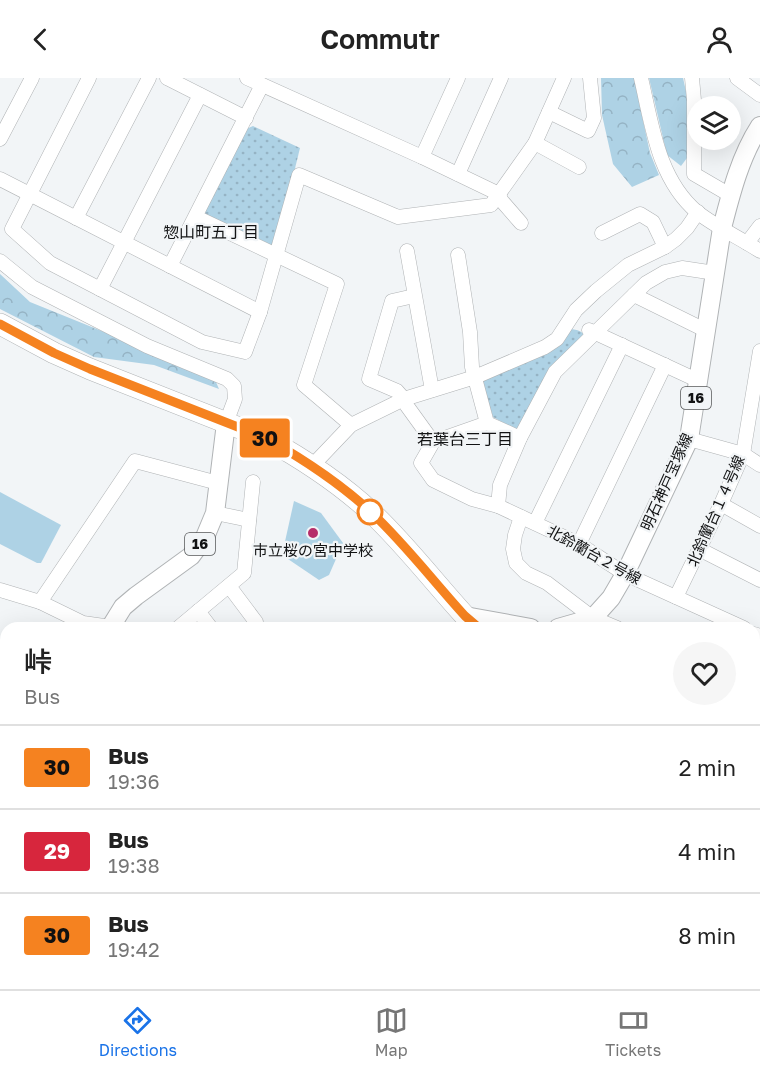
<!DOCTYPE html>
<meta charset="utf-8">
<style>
:root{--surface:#fff;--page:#f6f6f6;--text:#222;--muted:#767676;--line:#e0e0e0;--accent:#1a73e8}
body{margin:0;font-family:"Golos Text","Noto Sans JP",sans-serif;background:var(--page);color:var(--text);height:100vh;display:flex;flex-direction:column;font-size:22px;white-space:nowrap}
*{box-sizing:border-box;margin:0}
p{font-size:20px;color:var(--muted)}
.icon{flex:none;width:33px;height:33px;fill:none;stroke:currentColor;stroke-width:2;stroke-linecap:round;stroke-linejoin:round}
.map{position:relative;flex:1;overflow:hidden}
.panel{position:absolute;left:0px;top:544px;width:760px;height:368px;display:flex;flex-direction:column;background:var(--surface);border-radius:18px 18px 0 0;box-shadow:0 6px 24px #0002}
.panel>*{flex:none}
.badge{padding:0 12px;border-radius:4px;font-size:21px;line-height:39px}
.tools{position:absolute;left:687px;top:18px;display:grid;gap:12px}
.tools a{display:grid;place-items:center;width:54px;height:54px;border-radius:50%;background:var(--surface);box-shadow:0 6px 24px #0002;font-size:30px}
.map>.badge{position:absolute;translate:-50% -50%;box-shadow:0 0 0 3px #fff}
.round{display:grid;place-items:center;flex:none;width:63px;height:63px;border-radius:32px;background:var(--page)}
.overview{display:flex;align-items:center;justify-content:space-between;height:102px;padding:0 24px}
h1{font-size:28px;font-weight:600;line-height:45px}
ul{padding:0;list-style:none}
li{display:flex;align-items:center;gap:18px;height:84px;padding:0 24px;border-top:2px solid var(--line)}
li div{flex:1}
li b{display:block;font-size:22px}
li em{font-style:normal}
li .badge{min-width:66px;font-weight:700;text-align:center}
header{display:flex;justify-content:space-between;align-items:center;height:78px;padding:0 24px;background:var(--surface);font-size:27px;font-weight:600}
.tab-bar{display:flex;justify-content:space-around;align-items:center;height:84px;border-top:2px solid var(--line);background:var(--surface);font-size:16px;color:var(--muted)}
.tab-bar a{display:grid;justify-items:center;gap:3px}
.tab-bar .active{color:var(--accent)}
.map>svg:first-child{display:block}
</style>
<header><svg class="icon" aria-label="back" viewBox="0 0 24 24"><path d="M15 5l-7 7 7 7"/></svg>Commutr<svg class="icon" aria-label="person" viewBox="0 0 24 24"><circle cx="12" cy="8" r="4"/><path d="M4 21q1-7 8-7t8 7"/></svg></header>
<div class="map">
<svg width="760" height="911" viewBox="0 0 760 911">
<defs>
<pattern id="grass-dots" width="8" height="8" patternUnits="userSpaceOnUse" patternTransform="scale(1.5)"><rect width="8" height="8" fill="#aed2e5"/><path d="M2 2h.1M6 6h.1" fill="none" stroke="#95b3c4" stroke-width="1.8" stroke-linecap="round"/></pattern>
<pattern id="forest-crowns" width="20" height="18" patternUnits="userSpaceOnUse" patternTransform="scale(1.5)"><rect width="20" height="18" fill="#aed2e5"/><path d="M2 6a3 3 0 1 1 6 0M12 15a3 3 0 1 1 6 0" fill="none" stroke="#95b3c4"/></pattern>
</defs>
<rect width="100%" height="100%" fill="#f2f5f7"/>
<!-- grass -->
<g fill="url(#grass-dots)">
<polygon points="253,48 300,70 276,168 268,170 205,138 203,133 246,51"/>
<path d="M 568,251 C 574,251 582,252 585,258 L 520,350 L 516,352 L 493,339 L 482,306 L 484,299 Z"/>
</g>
<!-- forest -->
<g fill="url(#forest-crowns)">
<polygon points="601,0 634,0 650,75 659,97 632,109 613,86 602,37"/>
<polygon points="649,0 683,0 688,22 687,80 681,88 667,77"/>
<polygon points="0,196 30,224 119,260 216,304 219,311 154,287 94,279 0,231"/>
</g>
<!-- garden -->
<g fill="#aed2e5">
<polygon points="0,414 61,447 41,485 37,485 0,466"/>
<polygon points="294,423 321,435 343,465 329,497 319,502 282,477"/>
<polygon points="109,906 261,906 260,911 124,911"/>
</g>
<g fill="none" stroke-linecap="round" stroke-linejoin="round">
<!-- minor casing -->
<g stroke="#b0b3b5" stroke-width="15">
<g id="minor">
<polyline points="89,0 12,151 50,185 202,264 245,274 260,234 299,97 398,139 491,127 535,65 564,0"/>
<polyline points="167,0 246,40"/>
<polyline points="247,0 422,79 499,116 501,122 521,145"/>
<path d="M 641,0 C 652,47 658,101 697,134 C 716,149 740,160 760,173"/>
<polyline points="692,0 694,22 694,96 730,117"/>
<polyline points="737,0 760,17"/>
<polyline points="549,34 588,53 594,40 590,0"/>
<polyline points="0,61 32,0"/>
<polyline points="535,65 579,89"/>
<polyline points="422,79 458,0"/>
<polyline points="458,96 501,0"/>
<polyline points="0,101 260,234"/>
<polyline points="196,139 337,206 304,307 351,347"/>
<polyline points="76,140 149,0"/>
<polyline points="602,155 640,136 653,144 665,169"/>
<polyline points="747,165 760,148"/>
<polyline points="407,173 432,312"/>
<polyline points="458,177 470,254 472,289 487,345"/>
<polyline points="0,183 32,209 147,268 227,301 234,308 235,321 226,345"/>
<polyline points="170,188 262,7"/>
<polyline points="715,195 682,190 665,194 646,205 555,294 520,360 500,407 498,428 579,466 625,496 744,550"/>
<polyline points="100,211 200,17"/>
<polyline points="634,217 707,253"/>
<polyline points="414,218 392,223 369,301 397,313 404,321 407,328 433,364"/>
<polyline points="589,252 699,303"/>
<polyline points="689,361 743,376 760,387"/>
<polyline points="312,388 351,347 404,321 475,299 545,269 557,261 576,232 596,213 628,187 665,169 676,161 687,150 698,134"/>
<polyline points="721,426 760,448"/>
<polyline points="498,428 472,421 433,402 421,385 433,364 487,345 520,360"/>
<polyline points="215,435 249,442"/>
<polyline points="521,439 515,457 513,471 516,485 526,495 547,505 593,540 617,550"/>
<polyline points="535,445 622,267"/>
<polyline points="579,466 665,287"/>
<polyline points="699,471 760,502"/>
<polyline points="229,508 256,544"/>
<polyline points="0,512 40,524 83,545 111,549"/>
<polyline points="676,519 721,426 743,376 760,273"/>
<polyline points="40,524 135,383 218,405"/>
<polyline points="198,533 211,550"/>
<polyline points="178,550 244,495 253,404"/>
<polyline points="754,556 760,558"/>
<polyline points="754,584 760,577"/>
<polyline points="754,610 760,612"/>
<polyline points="754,857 760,851"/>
<polyline points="84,906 88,911"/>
<polyline points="540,906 550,911"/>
<polyline points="468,911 470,906"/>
<polyline points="623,911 627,906"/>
<polyline points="703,911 708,906"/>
</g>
</g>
<!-- major casing -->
<g stroke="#b0b3b5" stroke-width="20">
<g id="major">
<polyline points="465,538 531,550"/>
<polyline points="110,550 123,529 136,518 191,478 205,459 215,435 226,345"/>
<path d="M 558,550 L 593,540 L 611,520 L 625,496 L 689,361 L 722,150 C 731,115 740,79 760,48"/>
<polyline points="58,911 63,906"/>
</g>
</g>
<!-- highway casing -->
<g stroke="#b0b3b5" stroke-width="22">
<g id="highway">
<path d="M 0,246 L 54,275 L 90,291 L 265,360 C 303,381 340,405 372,435 C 405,466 434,504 465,538 L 479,550"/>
<polyline points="754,711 760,713"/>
</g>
</g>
<!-- minor -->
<use href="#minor" stroke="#fff" stroke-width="14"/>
<!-- major -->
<use href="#major" stroke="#fff" stroke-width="18"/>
<!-- highway -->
<use href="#highway" stroke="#fff" stroke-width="21"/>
</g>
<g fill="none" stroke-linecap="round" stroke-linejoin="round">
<!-- line casing -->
<g stroke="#fff" stroke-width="14">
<path id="line" d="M 0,246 L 54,275 L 90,291 L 266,360 C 303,381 340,405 372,435 C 405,466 434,504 465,538 L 479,550"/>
</g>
<!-- line -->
<use href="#line" stroke="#f58220" stroke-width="9"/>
</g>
<!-- markers -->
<circle fill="#fff" stroke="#f58220" stroke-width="3" cx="370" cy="434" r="12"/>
<circle fill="#b62d6a" stroke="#f2f5f7" stroke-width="2" cx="313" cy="455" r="6"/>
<g text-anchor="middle" stroke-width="4.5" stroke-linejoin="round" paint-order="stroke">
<!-- shield labels -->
<g fill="#f2f5f7" stroke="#555758" stroke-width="1.5">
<rect x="681" y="309" width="30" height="22" rx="4.5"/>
<rect x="185" y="455" width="30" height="22" rx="4.5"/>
</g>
<g font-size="14" font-weight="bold" fill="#121314">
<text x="696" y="325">16</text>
<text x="200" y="471">16</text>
</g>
<!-- street labels -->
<g font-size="15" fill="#121314" stroke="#f2f5f7">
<text transform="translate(667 404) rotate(-66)" y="5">明石神戸宝塚線</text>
<text transform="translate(716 433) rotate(-66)" y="5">北鈴蘭台１４号線</text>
<text transform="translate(594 477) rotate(29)" y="5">北鈴蘭台２号線</text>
</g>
<!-- poi labels -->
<g font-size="15" fill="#121314" stroke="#f2f5f7">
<text x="313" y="478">市立桜の宮中学校</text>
</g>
<!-- neighbourhood labels -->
<g font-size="16" fill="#121314" stroke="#f2f5f7">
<text x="211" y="160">惣山町五丁目</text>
<text x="465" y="367">若葉台三丁目</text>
</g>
</g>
</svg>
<div class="tools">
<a><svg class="icon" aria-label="layers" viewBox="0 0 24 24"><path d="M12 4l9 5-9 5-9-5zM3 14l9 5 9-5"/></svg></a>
</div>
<b class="badge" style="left:265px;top:360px;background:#f58220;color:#111">30</b>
<section class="panel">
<div class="overview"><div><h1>峠</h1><p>Bus</p></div><a class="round"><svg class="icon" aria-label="heart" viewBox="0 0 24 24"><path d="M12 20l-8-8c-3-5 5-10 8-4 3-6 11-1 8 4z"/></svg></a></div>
<ul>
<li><span class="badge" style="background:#f58220;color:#111">30</span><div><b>Bus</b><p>19:36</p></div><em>2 min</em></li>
<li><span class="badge" style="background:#d7263d;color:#fff">29</span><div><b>Bus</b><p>19:38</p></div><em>4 min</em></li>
<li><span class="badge" style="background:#f58220;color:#111">30</span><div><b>Bus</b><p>19:42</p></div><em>8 min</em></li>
</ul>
</section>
</div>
<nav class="tab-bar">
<a class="active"><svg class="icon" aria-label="directions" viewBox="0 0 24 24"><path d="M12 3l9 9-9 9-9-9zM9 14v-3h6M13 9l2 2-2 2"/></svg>Directions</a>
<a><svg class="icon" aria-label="map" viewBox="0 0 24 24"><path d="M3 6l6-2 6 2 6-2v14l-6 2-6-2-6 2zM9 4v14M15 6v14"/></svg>Map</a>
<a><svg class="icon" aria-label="tickets" viewBox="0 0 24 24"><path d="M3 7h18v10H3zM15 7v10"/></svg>Tickets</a>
</nav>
